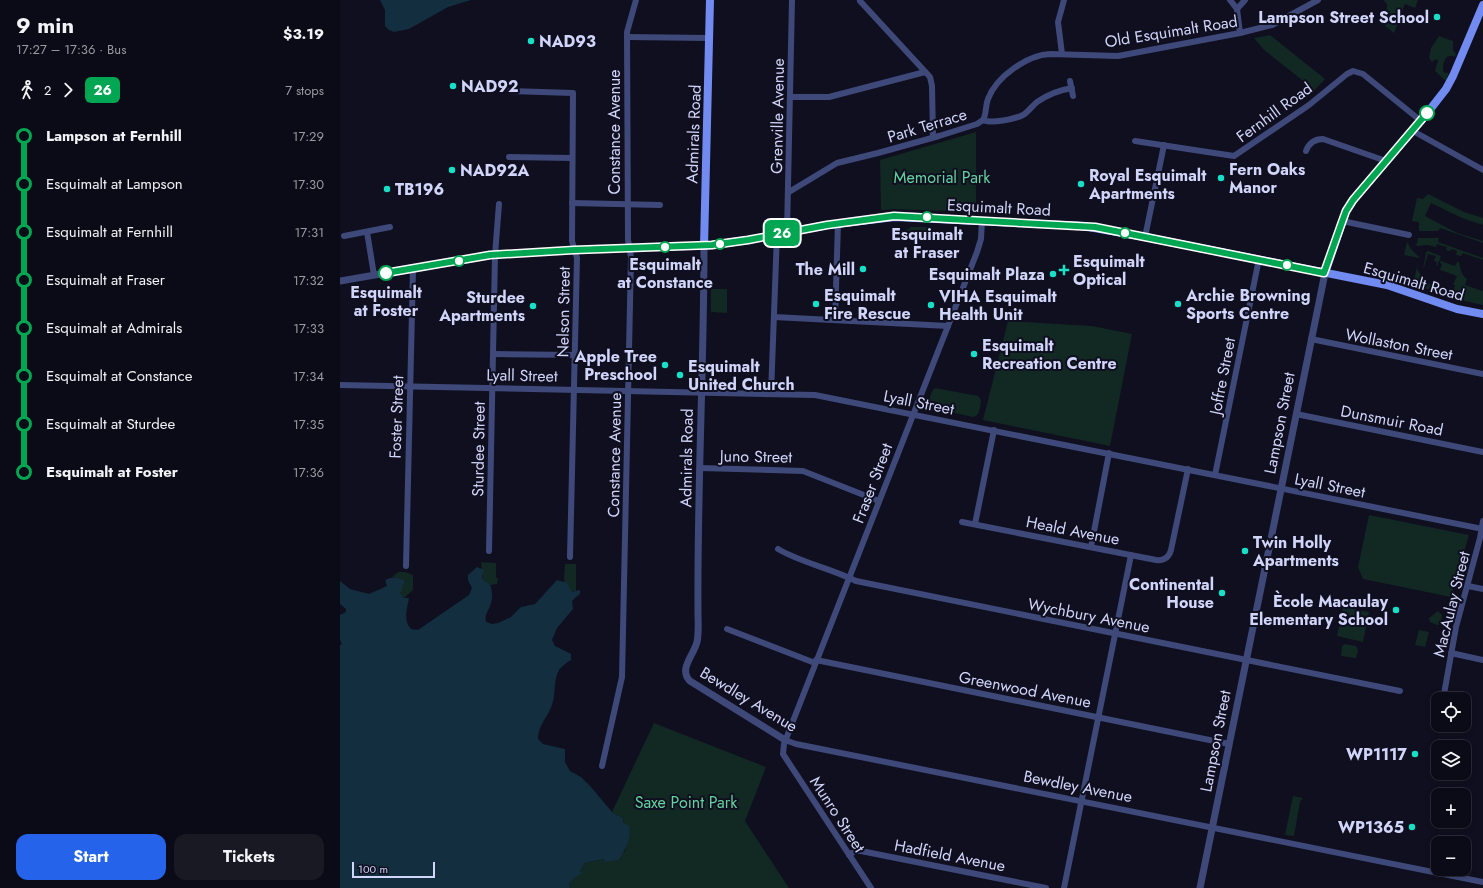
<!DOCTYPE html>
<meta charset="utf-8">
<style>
:root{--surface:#0b0b17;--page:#191924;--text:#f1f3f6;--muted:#9a9ba1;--line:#2b2b36;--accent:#2563eb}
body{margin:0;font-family:Jost,sans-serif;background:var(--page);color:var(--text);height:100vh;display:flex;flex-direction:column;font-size:15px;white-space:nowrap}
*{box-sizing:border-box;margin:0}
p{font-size:13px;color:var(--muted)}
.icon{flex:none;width:22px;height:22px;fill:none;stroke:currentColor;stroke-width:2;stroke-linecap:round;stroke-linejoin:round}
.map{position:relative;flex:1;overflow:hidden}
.drawer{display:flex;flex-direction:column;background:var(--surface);width:340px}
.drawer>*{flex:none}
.badge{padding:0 8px;border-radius:6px;font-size:14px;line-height:26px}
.fabs{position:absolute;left:1091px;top:692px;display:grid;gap:8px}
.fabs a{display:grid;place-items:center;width:40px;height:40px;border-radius:8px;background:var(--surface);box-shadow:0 2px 6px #0003,0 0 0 1px var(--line);font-size:20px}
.scale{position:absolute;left:12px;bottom:10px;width:83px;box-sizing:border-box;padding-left:4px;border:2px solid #d1d5fa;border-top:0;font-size:11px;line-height:14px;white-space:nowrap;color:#d1d5fa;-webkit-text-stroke:3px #0f0f1f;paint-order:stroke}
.map>.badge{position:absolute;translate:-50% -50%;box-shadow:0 0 0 2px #fff}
.legs{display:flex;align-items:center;gap:6px;height:44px;padding:0 16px;font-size:13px}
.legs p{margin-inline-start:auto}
.headline{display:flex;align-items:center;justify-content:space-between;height:68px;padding:0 16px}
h1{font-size:22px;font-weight:700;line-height:30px}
.primary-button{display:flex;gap:8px;margin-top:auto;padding:8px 16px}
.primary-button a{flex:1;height:46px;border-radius:12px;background:var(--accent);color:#fff;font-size:16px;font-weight:700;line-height:46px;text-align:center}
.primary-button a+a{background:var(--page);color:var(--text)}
ul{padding:0 16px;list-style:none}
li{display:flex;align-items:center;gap:14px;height:48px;font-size:15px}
li i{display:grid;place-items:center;width:6px;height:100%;margin:0 5px;background:currentColor}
li i::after{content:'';width:10px;height:10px;margin:-5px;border:3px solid;border-radius:50%;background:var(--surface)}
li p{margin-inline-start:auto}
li:first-child i{background:linear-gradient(#0000 50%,currentColor 0)}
li:last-child i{background:linear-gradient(currentColor 50%,#0000 0)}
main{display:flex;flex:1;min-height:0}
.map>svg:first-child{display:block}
</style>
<main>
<section class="drawer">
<div class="headline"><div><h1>9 min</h1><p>17:27 – 17:36 · Bus</p></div><b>$3.19</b></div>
<div class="legs"><svg class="icon" aria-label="walk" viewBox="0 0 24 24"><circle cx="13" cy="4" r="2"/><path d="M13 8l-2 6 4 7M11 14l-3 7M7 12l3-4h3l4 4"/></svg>2<svg class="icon" aria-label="forward" viewBox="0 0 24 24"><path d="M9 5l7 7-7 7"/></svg><b class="badge" style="background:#00a651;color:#fff">26</b><p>7 stops</p></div>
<ul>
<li><i style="color:#00a651"></i><b>Lampson at Fernhill</b><p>17:29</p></li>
<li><i style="color:#00a651"></i><span>Esquimalt at Lampson</span><p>17:30</p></li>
<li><i style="color:#00a651"></i><span>Esquimalt at Fernhill</span><p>17:31</p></li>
<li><i style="color:#00a651"></i><span>Esquimalt at Fraser</span><p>17:32</p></li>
<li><i style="color:#00a651"></i><span>Esquimalt at Admirals</span><p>17:33</p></li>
<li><i style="color:#00a651"></i><span>Esquimalt at Constance</span><p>17:34</p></li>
<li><i style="color:#00a651"></i><span>Esquimalt at Sturdee</span><p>17:35</p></li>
<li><i style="color:#00a651"></i><b>Esquimalt at Foster</b><p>17:36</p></li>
</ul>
<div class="primary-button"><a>Start</a><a>Tickets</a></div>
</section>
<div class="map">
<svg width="1143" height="888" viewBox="0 0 1143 888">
<rect width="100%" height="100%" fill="#0f0f1f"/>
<!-- green -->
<g fill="#122822">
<polygon points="1043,0 1078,0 1075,8 1065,4 1054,33 1045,26 1043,13 1047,8 1047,4"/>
<polygon points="930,35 985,79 971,94 972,89 971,87 924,50 914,38"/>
<path d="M 1099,36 L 1113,41 L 1113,50 L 1116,54 L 1115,57 C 1105,52 1103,63 1103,71 L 1105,73 L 1109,73 L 1106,81 L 1095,71 L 1098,61 L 1096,59 L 1092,62 L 1089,58 L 1091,48 Z"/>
<polygon points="636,132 636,212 553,209 541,210 540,160"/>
<polygon points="1088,194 1124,212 1143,218 1143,225 1122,218 1091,203 1085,216 1117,233 1143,241 1143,243 1100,228 1098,231 1079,231 1079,222 1072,221 1077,198 1083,199"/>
<polygon points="570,227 592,227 590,232 568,231 567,233 567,229 570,229"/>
<polygon points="1078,238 1099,238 1098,242 1143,258 1143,260 1123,253 1121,256 1116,255 1117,251 1112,249 1110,251 1106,250 1107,247 1097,244 1096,247 1088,245 1077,246 1075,244 1077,244"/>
<path d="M 1067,242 L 1071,249 L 1079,257 L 1079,258 L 1077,269 L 1081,275 L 1079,280 L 1113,292 L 1115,285 L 1113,285 L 1117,276 L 1100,270 L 1102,264 L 1100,263 L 1102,256 L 1101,261 L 1115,266 L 1117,262 L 1119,262 C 1120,268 1122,276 1127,279 L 1125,285 L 1143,291 L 1143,305 L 1116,299 L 1073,284 L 1079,258 L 1064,255 Z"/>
<polygon points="1088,251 1101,256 1097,266 1096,265 1097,262 1094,261 1096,256 1088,254 1083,270 1086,252"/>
<polygon points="371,289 387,289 387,313 371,312"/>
<polygon points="668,321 752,326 792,334 770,446 643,420"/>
<path d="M 595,388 L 638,396 L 641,400 C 640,407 640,416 633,417 L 592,408 C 587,404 590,392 595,388 Z"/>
<polygon points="1029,515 1129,535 1111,597 1023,579 1018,567"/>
<polygon points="141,562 156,563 156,578 158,578 157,584 151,585 150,584 143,581"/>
<polygon points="225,564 236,564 236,591 231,592 224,582"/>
<polygon points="58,572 65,572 73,575 73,590 64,598 60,593 61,586 66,581 62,579 52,577"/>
<polygon points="1003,607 1029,612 1023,642 997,636"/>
<polygon points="1098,611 1102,615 1101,624 1097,625 1090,622 1089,618"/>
<polygon points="1079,630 1089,632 1085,647 1075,645"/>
<polygon points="1005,644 1016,646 1018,650 1016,658 1001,656 1002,646"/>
<polygon points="314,723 426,767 405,821 449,888 230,888 229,884 240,871 245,863 264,859 279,860 286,849 283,818 272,812"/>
<polygon points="953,796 963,798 960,802 954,836 945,835"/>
</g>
<!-- water -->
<g fill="#122e3f">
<polygon points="40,0 131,0 108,7 69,29 54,32 49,30 45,26 45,10"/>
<path d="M 137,567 L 142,569 L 144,571 L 142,576 L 143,580 L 150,584 C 152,590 153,597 151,603 C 149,611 144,614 146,622 L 152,624 L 158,623 L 171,617 L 181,607 L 195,604 L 217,580 L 227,583 L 232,592 L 240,590 L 240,594 L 236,597 L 232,601 L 233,609 L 217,628 L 212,640 L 215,646 L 231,654 L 231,660 C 226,663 222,666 219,670 C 213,681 216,694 212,705 C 208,717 198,725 198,739 L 203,744 L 225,749 L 225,762 L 230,771 L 241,777 L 251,787 L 272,812 L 283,818 L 283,822 L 289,826 C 292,838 285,851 279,860 L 265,862 L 264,859 L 245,863 L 240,871 L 242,873 C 237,876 233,879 229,884 L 230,888 L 0,888 L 0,645 L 2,644 L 0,640 L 0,615 L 6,612 L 6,609 L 0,604 L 0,581 L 10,589 L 29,594 L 47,586 L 45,580 C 53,576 59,577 66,581 L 62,586 L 62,589 L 60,593 L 64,598 L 69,598 C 67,609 63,620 71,629 L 78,630 L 129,595 L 132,588 L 128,580 L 128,575 Z"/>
</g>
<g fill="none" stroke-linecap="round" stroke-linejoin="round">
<!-- minor -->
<g stroke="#3e4979" stroke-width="6">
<polyline points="890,0 897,9"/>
<polyline points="520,1 590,77 592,86 593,137"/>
<polyline points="900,33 897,9 905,0"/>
<polyline points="287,37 369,38"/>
<polyline points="722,54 718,22 724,0"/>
<polyline points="730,81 733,96"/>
<polyline points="170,91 233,93 232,241 237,258 230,557"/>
<polyline points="451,97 489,97 585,72"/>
<path d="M 643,120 C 647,113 645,106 648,99 C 656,77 687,55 710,54 L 778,56 L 900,33 L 932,25 L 978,0"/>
<path d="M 643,120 C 651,124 675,119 683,115 C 688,112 692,106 697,102 C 707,95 720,90 732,88"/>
<polyline points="1073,131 1143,170"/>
<polyline points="795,141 894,156 969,105 1007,74 1013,71 1023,74 1081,121"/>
<path d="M 966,151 C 969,143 974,139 983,139 L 1046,161"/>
<polyline points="169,157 232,158"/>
<polyline points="449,192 497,163 538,153 599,136 637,124 643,120"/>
<polyline points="232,203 320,205"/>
<polyline points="1002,221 1069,235"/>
<polyline points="27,232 34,275"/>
<polyline points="447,232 452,0"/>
<polyline points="4,236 50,227"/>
<polyline points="805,237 824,145"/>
<polyline points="434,317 608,326"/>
<polyline points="495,320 498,223"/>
<polyline points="971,339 1143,374"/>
<polyline points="153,354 235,355"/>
<polyline points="0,385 475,395 1143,529"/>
<polyline points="431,394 437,234"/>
<polyline points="956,414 1143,452"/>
<polyline points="360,468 463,471 539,501"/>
<polyline points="875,475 919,259"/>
<path d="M 622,522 L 816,560 C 824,561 829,557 831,550 L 848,469"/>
<polyline points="635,524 654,430"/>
<polyline points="751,547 769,453"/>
<path d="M 438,549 C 462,563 490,568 516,581 L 1060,691"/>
<polyline points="149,551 155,255 159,204"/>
<polyline points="66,566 73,269"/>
<polyline points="1128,586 1143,589"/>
<polyline points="387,629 475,663"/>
<polyline points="1111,653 1143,660"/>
<polyline points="476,660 889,744"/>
<polyline points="1104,694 1116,627 1140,538 1143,521"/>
<polyline points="445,740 456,744 1143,882"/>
<polyline points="262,766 282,677 291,257 288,240 287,32 296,0"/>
<polyline points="509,855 515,851 521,851 706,888"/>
<polyline points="531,888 443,754 444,744 637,252 641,239 642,220"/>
<polyline points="724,888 791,555"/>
</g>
<!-- tertiary -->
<g stroke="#3e4979" stroke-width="7">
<path d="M 0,281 L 150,255 L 234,250 L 364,246 C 364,368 357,490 358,612 C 358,622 359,633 357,642 C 354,655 338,669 350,681 L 445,740"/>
<polyline points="860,888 985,273"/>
</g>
<!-- secondary -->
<g stroke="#728bf1" stroke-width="8">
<polyline points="370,0 364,246 408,240 487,225 555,217 743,226 805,237 1047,285 1117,309 1143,314"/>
<polyline points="985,273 1006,211 1013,200 1081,121 1106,89 1113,76 1143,5"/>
</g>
</g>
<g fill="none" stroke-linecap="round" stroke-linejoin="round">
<!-- line-1 casing -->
<g stroke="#fff" stroke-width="9">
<polyline id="line-1" points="46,273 150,255 234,250 372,245 408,240 487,225 554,216 755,227 984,273 1002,222 1006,211 1013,200 1087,113"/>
</g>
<!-- line-1 -->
<use href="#line-1" stroke="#00a651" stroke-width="6"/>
</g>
<!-- markers -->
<g fill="#17e0c7" stroke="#0f0f1f" stroke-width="1.5">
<circle cx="1097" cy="17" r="4"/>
<circle cx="191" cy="41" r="4"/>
<circle cx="113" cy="86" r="4"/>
<circle cx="112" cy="170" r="4"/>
<circle cx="881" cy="178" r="4"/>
<circle cx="741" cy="184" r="4"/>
<circle cx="47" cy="189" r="4"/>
<circle cx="523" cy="269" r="4"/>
<path d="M722 264h4v4h4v4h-4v4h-4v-4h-4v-4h4z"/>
<circle cx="713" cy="274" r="4"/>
<circle cx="476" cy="304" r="4"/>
<circle cx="838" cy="304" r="4"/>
<circle cx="591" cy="305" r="4"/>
<circle cx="193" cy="306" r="4"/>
<circle cx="634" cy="354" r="4"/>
<circle cx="325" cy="365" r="4"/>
<circle cx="340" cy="375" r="4"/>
<circle cx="905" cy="551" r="4"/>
<circle cx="882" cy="593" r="4"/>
<circle cx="1056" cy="610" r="4"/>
<circle cx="1075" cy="754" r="4"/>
<circle cx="1072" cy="827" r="4"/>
</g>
<g fill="#fff" stroke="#00a651" stroke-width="2">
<circle cx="1087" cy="113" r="7"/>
<circle cx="587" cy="217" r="5"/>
<circle cx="785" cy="233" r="5"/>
<circle cx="380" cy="244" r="5"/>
<circle cx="325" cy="247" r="5"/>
<circle cx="119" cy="261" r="5"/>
<circle cx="947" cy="265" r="5"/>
<circle cx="46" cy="273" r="7"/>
</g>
<g text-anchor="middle" stroke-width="4" stroke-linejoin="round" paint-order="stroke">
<!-- poi labels -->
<g font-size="16" font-weight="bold" fill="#d1d5fa" stroke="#0f0f1f" text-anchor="start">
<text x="1089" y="23" text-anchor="end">Lampson Street School</text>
<text x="199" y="47">NAD93</text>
<text x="121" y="92">NAD92</text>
<text x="889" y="175">Fern Oaks<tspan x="889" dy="18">Manor</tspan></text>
<text x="120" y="176">NAD92A</text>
<text x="749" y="181">Royal Esquimalt<tspan x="749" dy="18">Apartments</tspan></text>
<text x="55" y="195">TB196</text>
<text x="733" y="267">Esquimalt<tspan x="733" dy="18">Optical</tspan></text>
<text x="515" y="275" text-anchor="end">The Mill</text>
<text x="705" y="280" text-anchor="end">Esquimalt Plaza</text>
<text x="484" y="301">Esquimalt<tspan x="484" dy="18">Fire Rescue</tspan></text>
<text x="846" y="301">Archie Browning<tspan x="846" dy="18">Sports Centre</tspan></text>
<text x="599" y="302">VIHA Esquimalt<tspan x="599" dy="18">Health Unit</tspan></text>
<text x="185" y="303" text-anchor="end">Sturdee<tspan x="185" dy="18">Apartments</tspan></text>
<text x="642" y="351">Esquimalt<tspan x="642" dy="18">Recreation Centre</tspan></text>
<text x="317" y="362" text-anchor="end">Apple Tree<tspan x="317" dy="18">Preschool</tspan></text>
<text x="348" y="372">Esquimalt<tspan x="348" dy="18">United Church</tspan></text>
<text x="913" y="548">Twin Holly<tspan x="913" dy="18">Apartments</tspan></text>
<text x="874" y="590" text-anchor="end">Continental<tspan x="874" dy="18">House</tspan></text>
<text x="1048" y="607" text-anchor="end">Ècole Macaulay<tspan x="1048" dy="18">Elementary School</tspan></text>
<text x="1067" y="760" text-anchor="end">WP1117</text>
<text x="1064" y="833" text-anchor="end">WP1365</text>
</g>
<!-- street labels -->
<g font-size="16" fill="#d1d5fa" stroke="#0f0f1f">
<text transform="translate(831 31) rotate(-9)" y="6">Old Esquimalt Road</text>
<text transform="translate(934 112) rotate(-36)" y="6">Fernhill Road</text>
<text transform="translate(437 116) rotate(-89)" y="6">Grenville Avenue</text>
<text transform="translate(587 125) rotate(-17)" y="6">Park Terrace</text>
<text transform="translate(274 132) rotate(-90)" y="6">Constance Avenue</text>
<text transform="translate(353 134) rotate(-88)" y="6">Admirals Road</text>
<text transform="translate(659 207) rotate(3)" y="6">Esquimalt Road</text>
<text transform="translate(1074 281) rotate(16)" y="6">Esquimalt Road</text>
<text transform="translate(223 312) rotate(-89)" y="6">Nelson Street</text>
<text transform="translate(1059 344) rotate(11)" y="6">Wollaston Street</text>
<text transform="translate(182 375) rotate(1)" y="6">Lyall Street</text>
<text transform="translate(882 376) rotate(-79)" y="6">Joffre Street</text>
<text transform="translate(579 402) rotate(11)" y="6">Lyall Street</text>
<text transform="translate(56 417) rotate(-88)" y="6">Foster Street</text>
<text transform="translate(1052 420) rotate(11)" y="6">Dunsmuir Road</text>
<text transform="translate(939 423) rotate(-79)" y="6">Lampson Street</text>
<text transform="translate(138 449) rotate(-89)" y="6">Sturdee Street</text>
<text transform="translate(274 455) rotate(-89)" y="6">Constance Avenue</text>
<text transform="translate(416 456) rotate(1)" y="6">Juno Street</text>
<text transform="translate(346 458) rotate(-89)" y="6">Admirals Road</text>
<text transform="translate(532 483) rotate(-69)" y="6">Fraser Street</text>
<text transform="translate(990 485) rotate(11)" y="6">Lyall Street</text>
<text transform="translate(733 530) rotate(11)" y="6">Heald Avenue</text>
<text transform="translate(1111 604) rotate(-76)" y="6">MacAulay Street</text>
<text transform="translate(749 615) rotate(11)" y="6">Wychbury Avenue</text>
<text transform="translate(685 689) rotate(11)" y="6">Greenwood Avenue</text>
<text transform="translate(409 699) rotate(31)" y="6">Bewdley Avenue</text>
<text transform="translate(875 741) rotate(-79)" y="6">Lampson Street</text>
<text transform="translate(738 786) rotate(11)" y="6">Bewdley Avenue</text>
<text transform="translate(498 814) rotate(57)" y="6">Munro Street</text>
<text transform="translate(610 855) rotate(11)" y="6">Hadfield Avenue</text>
</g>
<!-- park labels -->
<g font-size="16" fill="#65d29f" stroke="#0f0f1f">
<text x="602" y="183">Memorial Park</text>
<text x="346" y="808">Saxe Point Park</text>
</g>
<!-- stop labels -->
<g font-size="16" font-weight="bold" fill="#d1d5fa" stroke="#0f0f1f">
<text x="587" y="240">Esquimalt<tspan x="587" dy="18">at Fraser</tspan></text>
<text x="325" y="270">Esquimalt<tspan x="325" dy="18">at Constance</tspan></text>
<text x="46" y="298">Esquimalt<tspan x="46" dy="18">at Foster</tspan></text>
</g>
</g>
</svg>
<div class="fabs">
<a><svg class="icon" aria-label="locate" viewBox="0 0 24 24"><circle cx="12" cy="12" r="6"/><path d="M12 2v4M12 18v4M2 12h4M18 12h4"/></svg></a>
<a><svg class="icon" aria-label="layers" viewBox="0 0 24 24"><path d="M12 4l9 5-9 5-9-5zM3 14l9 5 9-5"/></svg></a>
<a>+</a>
<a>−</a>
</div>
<div class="scale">100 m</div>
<b class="badge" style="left:442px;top:233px;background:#00a651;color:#fff">26</b>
</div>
</main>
